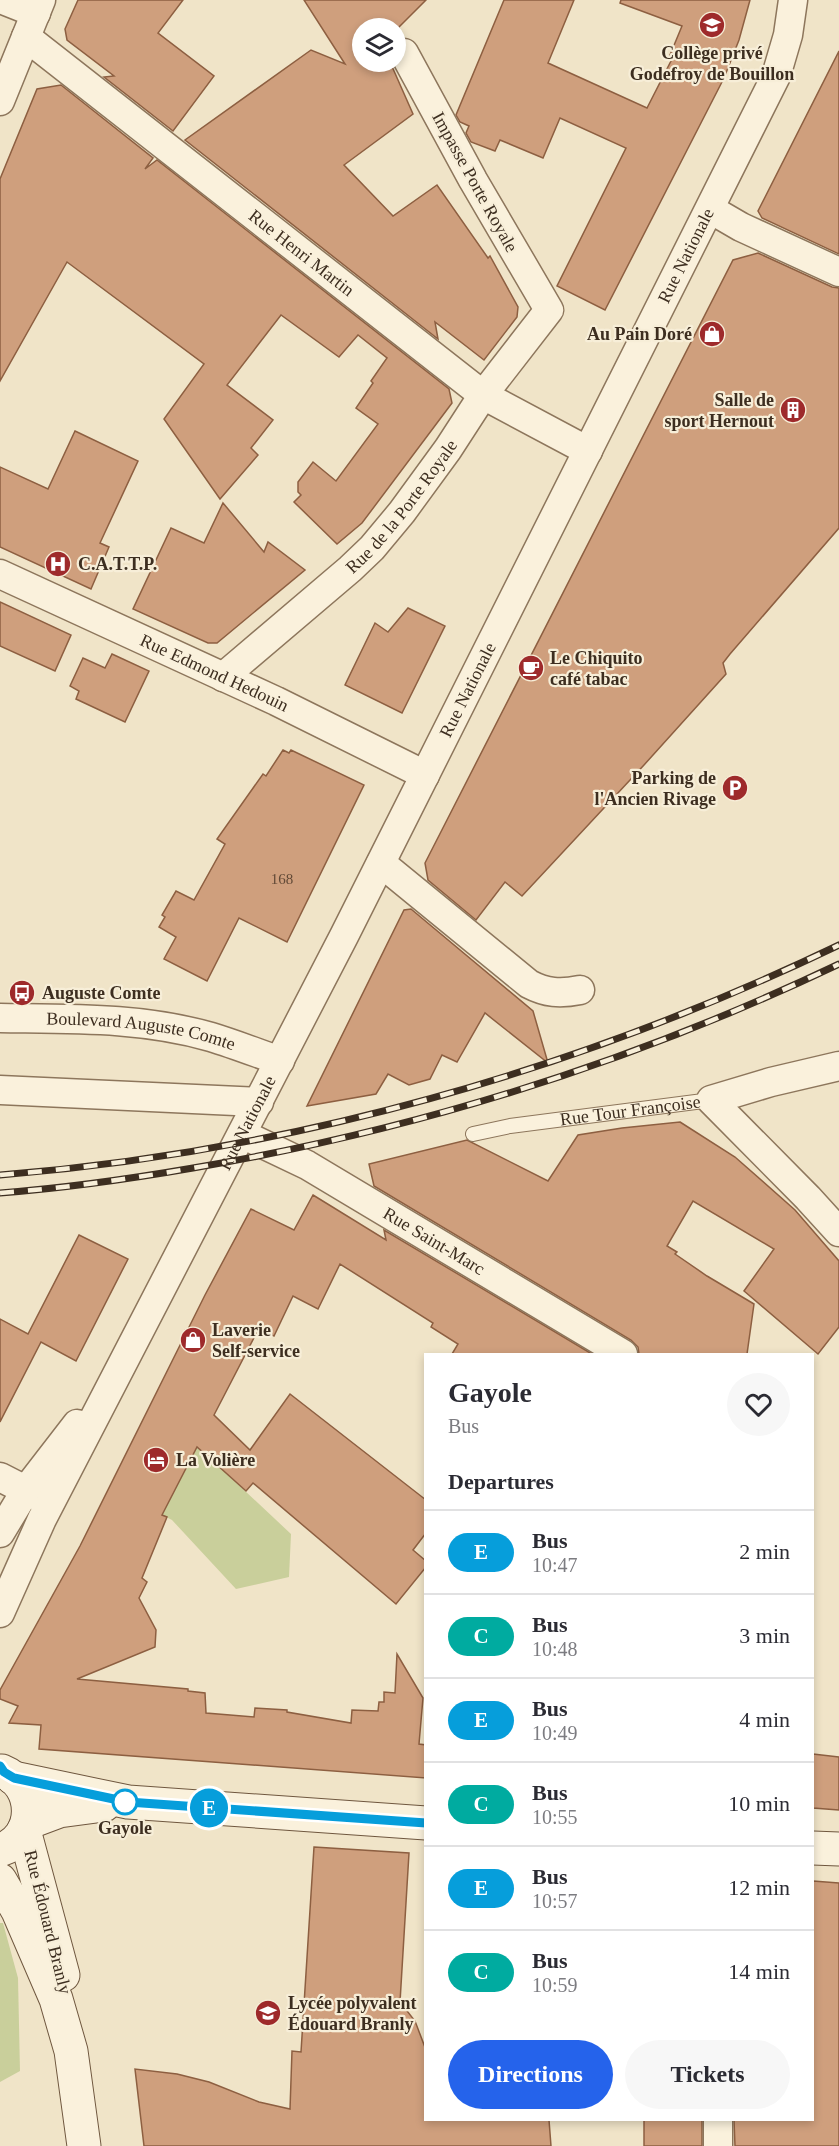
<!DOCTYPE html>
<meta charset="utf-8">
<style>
:root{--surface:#fff;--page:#f7f7f7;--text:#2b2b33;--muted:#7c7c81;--line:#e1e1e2;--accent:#2563eb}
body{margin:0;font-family:Georgia,serif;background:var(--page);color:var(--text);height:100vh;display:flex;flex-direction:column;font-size:22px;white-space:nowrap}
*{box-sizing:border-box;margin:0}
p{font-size:20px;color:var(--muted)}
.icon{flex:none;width:33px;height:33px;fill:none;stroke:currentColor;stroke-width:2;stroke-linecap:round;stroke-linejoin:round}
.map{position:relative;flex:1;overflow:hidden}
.sheet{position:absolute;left:424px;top:1353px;width:390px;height:768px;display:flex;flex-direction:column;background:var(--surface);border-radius:0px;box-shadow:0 3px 9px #0003}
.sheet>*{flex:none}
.badge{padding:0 12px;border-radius:20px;font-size:21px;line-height:39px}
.fabs{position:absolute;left:352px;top:18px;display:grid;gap:12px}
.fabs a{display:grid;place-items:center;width:54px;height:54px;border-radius:50%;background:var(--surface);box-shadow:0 3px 9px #0003;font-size:30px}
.map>.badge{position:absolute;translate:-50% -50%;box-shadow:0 0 0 3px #fff}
h2{padding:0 24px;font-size:22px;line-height:54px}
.round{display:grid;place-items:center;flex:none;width:63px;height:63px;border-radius:32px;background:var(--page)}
.summary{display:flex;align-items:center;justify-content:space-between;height:102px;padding:0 24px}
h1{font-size:28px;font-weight:700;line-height:45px}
.cta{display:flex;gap:12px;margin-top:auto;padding:12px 24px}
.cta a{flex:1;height:69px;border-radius:36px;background:var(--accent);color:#fff;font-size:24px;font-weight:700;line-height:69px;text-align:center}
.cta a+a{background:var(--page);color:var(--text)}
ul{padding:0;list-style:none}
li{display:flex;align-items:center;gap:18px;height:84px;padding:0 24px;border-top:2px solid var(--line)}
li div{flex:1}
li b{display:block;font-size:22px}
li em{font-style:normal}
li .badge{min-width:66px;font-weight:700;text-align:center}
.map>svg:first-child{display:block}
</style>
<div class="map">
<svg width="839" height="2146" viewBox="0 0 839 2146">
<rect width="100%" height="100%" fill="#f0e4c8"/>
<!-- green -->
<g fill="#c9cf9b">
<polygon points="197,1446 291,1534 289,1577 236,1589 172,1520 162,1515"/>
<polygon points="0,1923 3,1923 18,1978 20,2071 0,2082"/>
</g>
<!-- building -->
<g fill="#cf9f7d" stroke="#8d5f41" stroke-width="1.5">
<polygon points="78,0 183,0 158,33 214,76 173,131 104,77 114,76 67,40 65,29"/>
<polygon points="304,0 426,0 396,30 396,28 363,28 363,62 390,62 413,114 344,165 393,216 437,185 488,258 490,256 518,307 517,317 484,360 435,322 438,339 185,140 311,50 345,64"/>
<polygon points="504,0 574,0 548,63 647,108 673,57 670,55 682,26 620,3 621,0 750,0 739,40 724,78 605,310 557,286 626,148 560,118 543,158 500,140 495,151 471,142 466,133 469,126 460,122 456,115"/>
<polygon points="839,51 839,254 762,218 758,211"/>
<polygon points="61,85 153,158 145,169 157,160 449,389 452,403 362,523 337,544 294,502 301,495 298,492 298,482 313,462 336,481 378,424 356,408 373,383 371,381 387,358 358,335 339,357 281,315 227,385 273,420 251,448 258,455 220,499 164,419 204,364 67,262 0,381 0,179 37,89"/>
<polygon points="758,253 832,287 839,288 839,528 730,654 723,663 726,674 644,765 522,896 505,882 476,920 428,880 425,863 733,260"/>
<polygon points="75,431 138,461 100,543 109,547 91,589 0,547 0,467 48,489"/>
<polygon points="223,503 264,552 268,542 305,570 217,643 208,643 133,609 171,528 204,543"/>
<polygon points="0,602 71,635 55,671 0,646"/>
<polygon points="408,608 445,626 402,713 345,685 375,623 388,632"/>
<polygon points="112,654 149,671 125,722 76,699 79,691 70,686 83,658 105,668"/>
<polygon points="283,750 289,753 291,750 364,785 287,942 239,918 207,981 164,959 176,937 159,927 165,917 162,915 176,891 194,900 225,844 217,839 263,774 266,776"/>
<polygon points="411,909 533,1011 548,1063 485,1013 457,1062 442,1055 430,1079 409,1085 388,1074 376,1094 307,1106 404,910"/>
<polygon points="680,1122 735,1157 795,1210 839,1261 839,1327 818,1354 744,1291 774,1249 693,1201 667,1246 677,1252 675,1254 707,1276 754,1304 747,1354 639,1354 638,1347 631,1340 374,1186 369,1164 467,1140 548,1181 578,1135 622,1128"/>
<polygon points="313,1195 386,1240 384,1230 592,1354 452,1354 458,1344 431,1327 433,1323 340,1264 318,1309 293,1296 274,1336 259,1328 214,1415 250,1450 290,1394 426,1500 426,1533 413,1550 426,1561 426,1567 396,1604 253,1483 246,1491 197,1447 162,1515 167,1517 142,1578 147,1582 139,1598 156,1630 155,1647 77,1679 188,1689 188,1691 205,1693 206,1713 254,1717 255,1708 287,1710 287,1712 351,1723 352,1710 378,1711 379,1702 384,1702 384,1692 395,1693 397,1654 423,1698 419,1744 426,1745 426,1778 39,1749 41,1725 9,1723 18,1706 0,1699 0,1690 80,1546 205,1295 251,1209 294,1230"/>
<polygon points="79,1235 128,1259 76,1361 41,1342 0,1422 0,1319 28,1334"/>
<polygon points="813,1754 839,1757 839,1810 813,1808"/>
<polygon points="314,1847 409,1853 400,2002 415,2021 426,2050 426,2120 549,2120 551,2146 144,2146 135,2069 177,2074 209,2082 259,2102 290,2109 292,2051 301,2052"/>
<polygon points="813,1881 839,1883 839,2146 735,2146 734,2120 813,2120"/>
<rect x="644" y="2120" width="58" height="26"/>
</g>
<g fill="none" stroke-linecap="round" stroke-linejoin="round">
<!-- lane casing -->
<g stroke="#8d765c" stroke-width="16">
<g id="lane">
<path id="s1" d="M 473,1134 L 510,1126 L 711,1100"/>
</g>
</g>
<!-- street casing -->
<g stroke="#8d765c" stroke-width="31">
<g id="street">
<polyline points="3,0 36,13"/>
<path id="s2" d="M 26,37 L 483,395 L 588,451"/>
<polyline points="0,101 41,0"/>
<polyline points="710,209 741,227 839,272"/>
<path id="s3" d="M 0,574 L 276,701 L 425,775"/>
<path id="s4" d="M 223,677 L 350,569 L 372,548 L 402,512 L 448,449 L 483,395 L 549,310 L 473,180 L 404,53"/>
<path d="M 381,863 L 529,984 C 546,993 560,994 580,990"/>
<path id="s5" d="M 0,1018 C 70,1019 142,1017 211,1037 C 234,1044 257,1053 280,1061"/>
<polyline points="839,1066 771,1082 711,1100 808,1198 839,1232"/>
<polyline points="0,1090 259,1102"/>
<path id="s6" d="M 242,1134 L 307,1165 L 623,1354"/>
<polyline points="0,1477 43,1499"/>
<polyline points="0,1533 26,1490 77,1424"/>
<path id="s7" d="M 0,1613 L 42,1519 L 344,936 L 776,76 L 788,35 L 793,0"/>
<polyline points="718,2120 718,2146"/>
</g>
</g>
<!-- secondary casing -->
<g stroke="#6f573f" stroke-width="35">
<g id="secondary">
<polyline points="13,1778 128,1802 426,1823"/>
<polyline points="27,1823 59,1811 104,1805"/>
<polyline points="24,1830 63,1975"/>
<polyline points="813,1848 839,1849"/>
<path d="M 0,1850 C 38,1838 37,1785 2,1771"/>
<polyline points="0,1880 18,1911 56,1999 71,2051 84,2146"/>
</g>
</g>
<!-- lane -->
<use href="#lane" stroke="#faf1dc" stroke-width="14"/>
<!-- street -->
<use href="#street" stroke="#faf1dc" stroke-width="28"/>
<!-- secondary -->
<use href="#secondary" stroke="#faf1dc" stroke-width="33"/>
<!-- rail casing -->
<g stroke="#3d2e20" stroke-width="7">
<g id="rail">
<path d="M 0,1175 C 290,1152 577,1071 839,945"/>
<path d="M 0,1193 C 65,1188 129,1179 193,1168 C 417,1130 634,1062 839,964"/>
</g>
</g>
<!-- rail -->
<use href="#rail" stroke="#f7eed8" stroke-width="4.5" stroke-dasharray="14" stroke-linecap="butt"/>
</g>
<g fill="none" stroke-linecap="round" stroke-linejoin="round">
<!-- line casing -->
<g stroke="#fff" stroke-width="14">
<polyline id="line" points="0,1766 4,1772 14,1778 128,1802 426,1823"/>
</g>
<!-- line -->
<use href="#line" stroke="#069edb" stroke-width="9"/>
</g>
<!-- icons -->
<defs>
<g id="school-disc" transform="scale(1.35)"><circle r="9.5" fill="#9e2a2b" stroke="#f7eed8"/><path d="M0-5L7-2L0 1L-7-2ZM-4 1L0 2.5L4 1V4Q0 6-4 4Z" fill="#fff"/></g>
<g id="shop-disc" transform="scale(1.35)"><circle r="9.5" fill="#9e2a2b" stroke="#f7eed8"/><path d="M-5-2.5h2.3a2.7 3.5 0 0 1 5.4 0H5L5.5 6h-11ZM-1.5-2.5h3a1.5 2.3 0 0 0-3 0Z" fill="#fff"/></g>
<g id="building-disc" transform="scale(1.35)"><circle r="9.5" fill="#9e2a2b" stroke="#f7eed8"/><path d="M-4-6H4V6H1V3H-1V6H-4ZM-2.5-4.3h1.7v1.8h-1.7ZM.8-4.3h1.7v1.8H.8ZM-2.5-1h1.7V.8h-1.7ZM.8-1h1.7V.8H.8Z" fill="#fff"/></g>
<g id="hospital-disc" transform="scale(1.35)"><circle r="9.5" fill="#9e2a2b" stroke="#f7eed8"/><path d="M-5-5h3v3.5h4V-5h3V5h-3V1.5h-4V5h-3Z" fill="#fff"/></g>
<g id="cafe-disc" transform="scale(1.35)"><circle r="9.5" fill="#9e2a2b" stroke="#f7eed8"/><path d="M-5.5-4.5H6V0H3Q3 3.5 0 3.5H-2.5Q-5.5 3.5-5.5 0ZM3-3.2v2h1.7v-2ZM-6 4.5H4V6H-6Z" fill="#fff"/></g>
<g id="parking-disc" transform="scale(1.35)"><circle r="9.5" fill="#9e2a2b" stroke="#f7eed8"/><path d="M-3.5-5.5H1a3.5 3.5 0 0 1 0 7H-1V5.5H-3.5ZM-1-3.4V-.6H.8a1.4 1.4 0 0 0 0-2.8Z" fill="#fff"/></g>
<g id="bus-disc" transform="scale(1.35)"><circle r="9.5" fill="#9e2a2b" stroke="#f7eed8"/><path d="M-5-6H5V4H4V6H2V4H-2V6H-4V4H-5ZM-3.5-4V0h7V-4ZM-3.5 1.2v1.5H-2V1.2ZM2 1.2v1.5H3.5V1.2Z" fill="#fff"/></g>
<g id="hotel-disc" transform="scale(1.35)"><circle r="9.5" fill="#9e2a2b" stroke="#f7eed8"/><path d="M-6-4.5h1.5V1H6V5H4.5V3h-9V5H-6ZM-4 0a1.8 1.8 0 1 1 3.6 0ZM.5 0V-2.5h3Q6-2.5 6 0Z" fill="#fff"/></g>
</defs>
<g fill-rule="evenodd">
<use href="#school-disc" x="712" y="25"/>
<use href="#shop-disc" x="712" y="334"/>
<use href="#building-disc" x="793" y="410"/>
<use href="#hospital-disc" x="58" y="564"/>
<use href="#cafe-disc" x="531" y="668"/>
<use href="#parking-disc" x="735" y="788"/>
<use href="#bus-disc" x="22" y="993"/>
<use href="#shop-disc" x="193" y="1340"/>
<use href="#hotel-disc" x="156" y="1460"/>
<use href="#school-disc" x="268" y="2013"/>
</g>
<!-- markers -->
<circle fill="#fff" stroke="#069edb" stroke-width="3" cx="125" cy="1802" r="12"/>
<g text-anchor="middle" stroke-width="4.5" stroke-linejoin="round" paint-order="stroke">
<!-- number labels -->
<g font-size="15" fill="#624a37">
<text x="282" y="884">168</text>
</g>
<!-- poi labels -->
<g font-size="18" font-weight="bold" fill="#3d2e20" stroke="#f7eed8" text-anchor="start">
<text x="712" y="59" text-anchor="middle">Collège privé<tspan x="712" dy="21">Godefroy de Bouillon</tspan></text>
<text x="692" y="340" text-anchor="end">Au Pain Doré</text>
<text x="774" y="406" text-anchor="end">Salle de<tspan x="774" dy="21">sport Hernout</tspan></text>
<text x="78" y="570">C.A.T.T.P.</text>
<text x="550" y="664">Le Chiquito<tspan x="550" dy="21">café tabac</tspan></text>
<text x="716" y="784" text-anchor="end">Parking de<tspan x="716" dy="21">l'Ancien Rivage</tspan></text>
<text x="42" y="999">Auguste Comte</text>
<text x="212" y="1336">Laverie<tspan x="212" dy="21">Self-service</tspan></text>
<text x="176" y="1466">La Volière</text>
<text x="288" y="2009">Lycée polyvalent<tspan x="288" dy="21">Édouard Branly</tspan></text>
</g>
<!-- street labels -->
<g font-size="18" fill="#3d2e20" stroke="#f7eed8">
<text transform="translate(475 182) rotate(61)" y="6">Impasse Porte Royale</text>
<text dy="6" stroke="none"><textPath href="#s2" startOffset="350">Rue Henri Martin</textPath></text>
<text dy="6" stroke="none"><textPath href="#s7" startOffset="1521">Rue Nationale</textPath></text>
<text dy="6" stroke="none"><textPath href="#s4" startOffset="248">Rue de la Porte Royale</textPath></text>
<text dy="6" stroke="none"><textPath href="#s3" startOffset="236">Rue Edmond Hedouin</textPath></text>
<text dy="6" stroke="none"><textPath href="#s7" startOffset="1035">Rue Nationale</textPath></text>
<text dy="6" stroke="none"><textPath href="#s5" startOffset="142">Boulevard Auguste Comte</textPath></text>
<text dy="6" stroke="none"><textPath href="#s1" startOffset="159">Rue Tour Françoise</textPath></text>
<text dy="6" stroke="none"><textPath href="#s7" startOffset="549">Rue Nationale</textPath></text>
<text dy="6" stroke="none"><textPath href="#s6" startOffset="220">Rue Saint-Marc</textPath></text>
<text transform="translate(48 1922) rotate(76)" y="6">Rue Édouard Branly</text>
</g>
<!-- stop labels -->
<g font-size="18" font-weight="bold" fill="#3d2e20" stroke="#f7eed8">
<text x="125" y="1834">Gayole</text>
</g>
</g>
</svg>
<div class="fabs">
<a><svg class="icon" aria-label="layers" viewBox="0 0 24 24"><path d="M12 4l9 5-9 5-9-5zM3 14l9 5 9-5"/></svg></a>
</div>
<b class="badge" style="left:209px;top:1808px;background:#069edb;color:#fff">E</b>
<section class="sheet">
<div class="summary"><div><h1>Gayole</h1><p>Bus</p></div><a class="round"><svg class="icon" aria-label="heart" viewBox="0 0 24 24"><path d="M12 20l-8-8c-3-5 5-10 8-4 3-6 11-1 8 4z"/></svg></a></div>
<h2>Departures</h2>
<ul>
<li><span class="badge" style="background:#069edb;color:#fff">E</span><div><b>Bus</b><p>10:47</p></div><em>2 min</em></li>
<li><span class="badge" style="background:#00aba0;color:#fff">C</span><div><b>Bus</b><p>10:48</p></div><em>3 min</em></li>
<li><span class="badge" style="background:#069edb;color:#fff">E</span><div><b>Bus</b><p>10:49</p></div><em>4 min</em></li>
<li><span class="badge" style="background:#00aba0;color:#fff">C</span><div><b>Bus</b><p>10:55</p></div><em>10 min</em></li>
<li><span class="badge" style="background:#069edb;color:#fff">E</span><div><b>Bus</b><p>10:57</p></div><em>12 min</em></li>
<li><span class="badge" style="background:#00aba0;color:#fff">C</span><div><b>Bus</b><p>10:59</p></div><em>14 min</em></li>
</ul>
<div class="cta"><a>Directions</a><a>Tickets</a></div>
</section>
</div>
